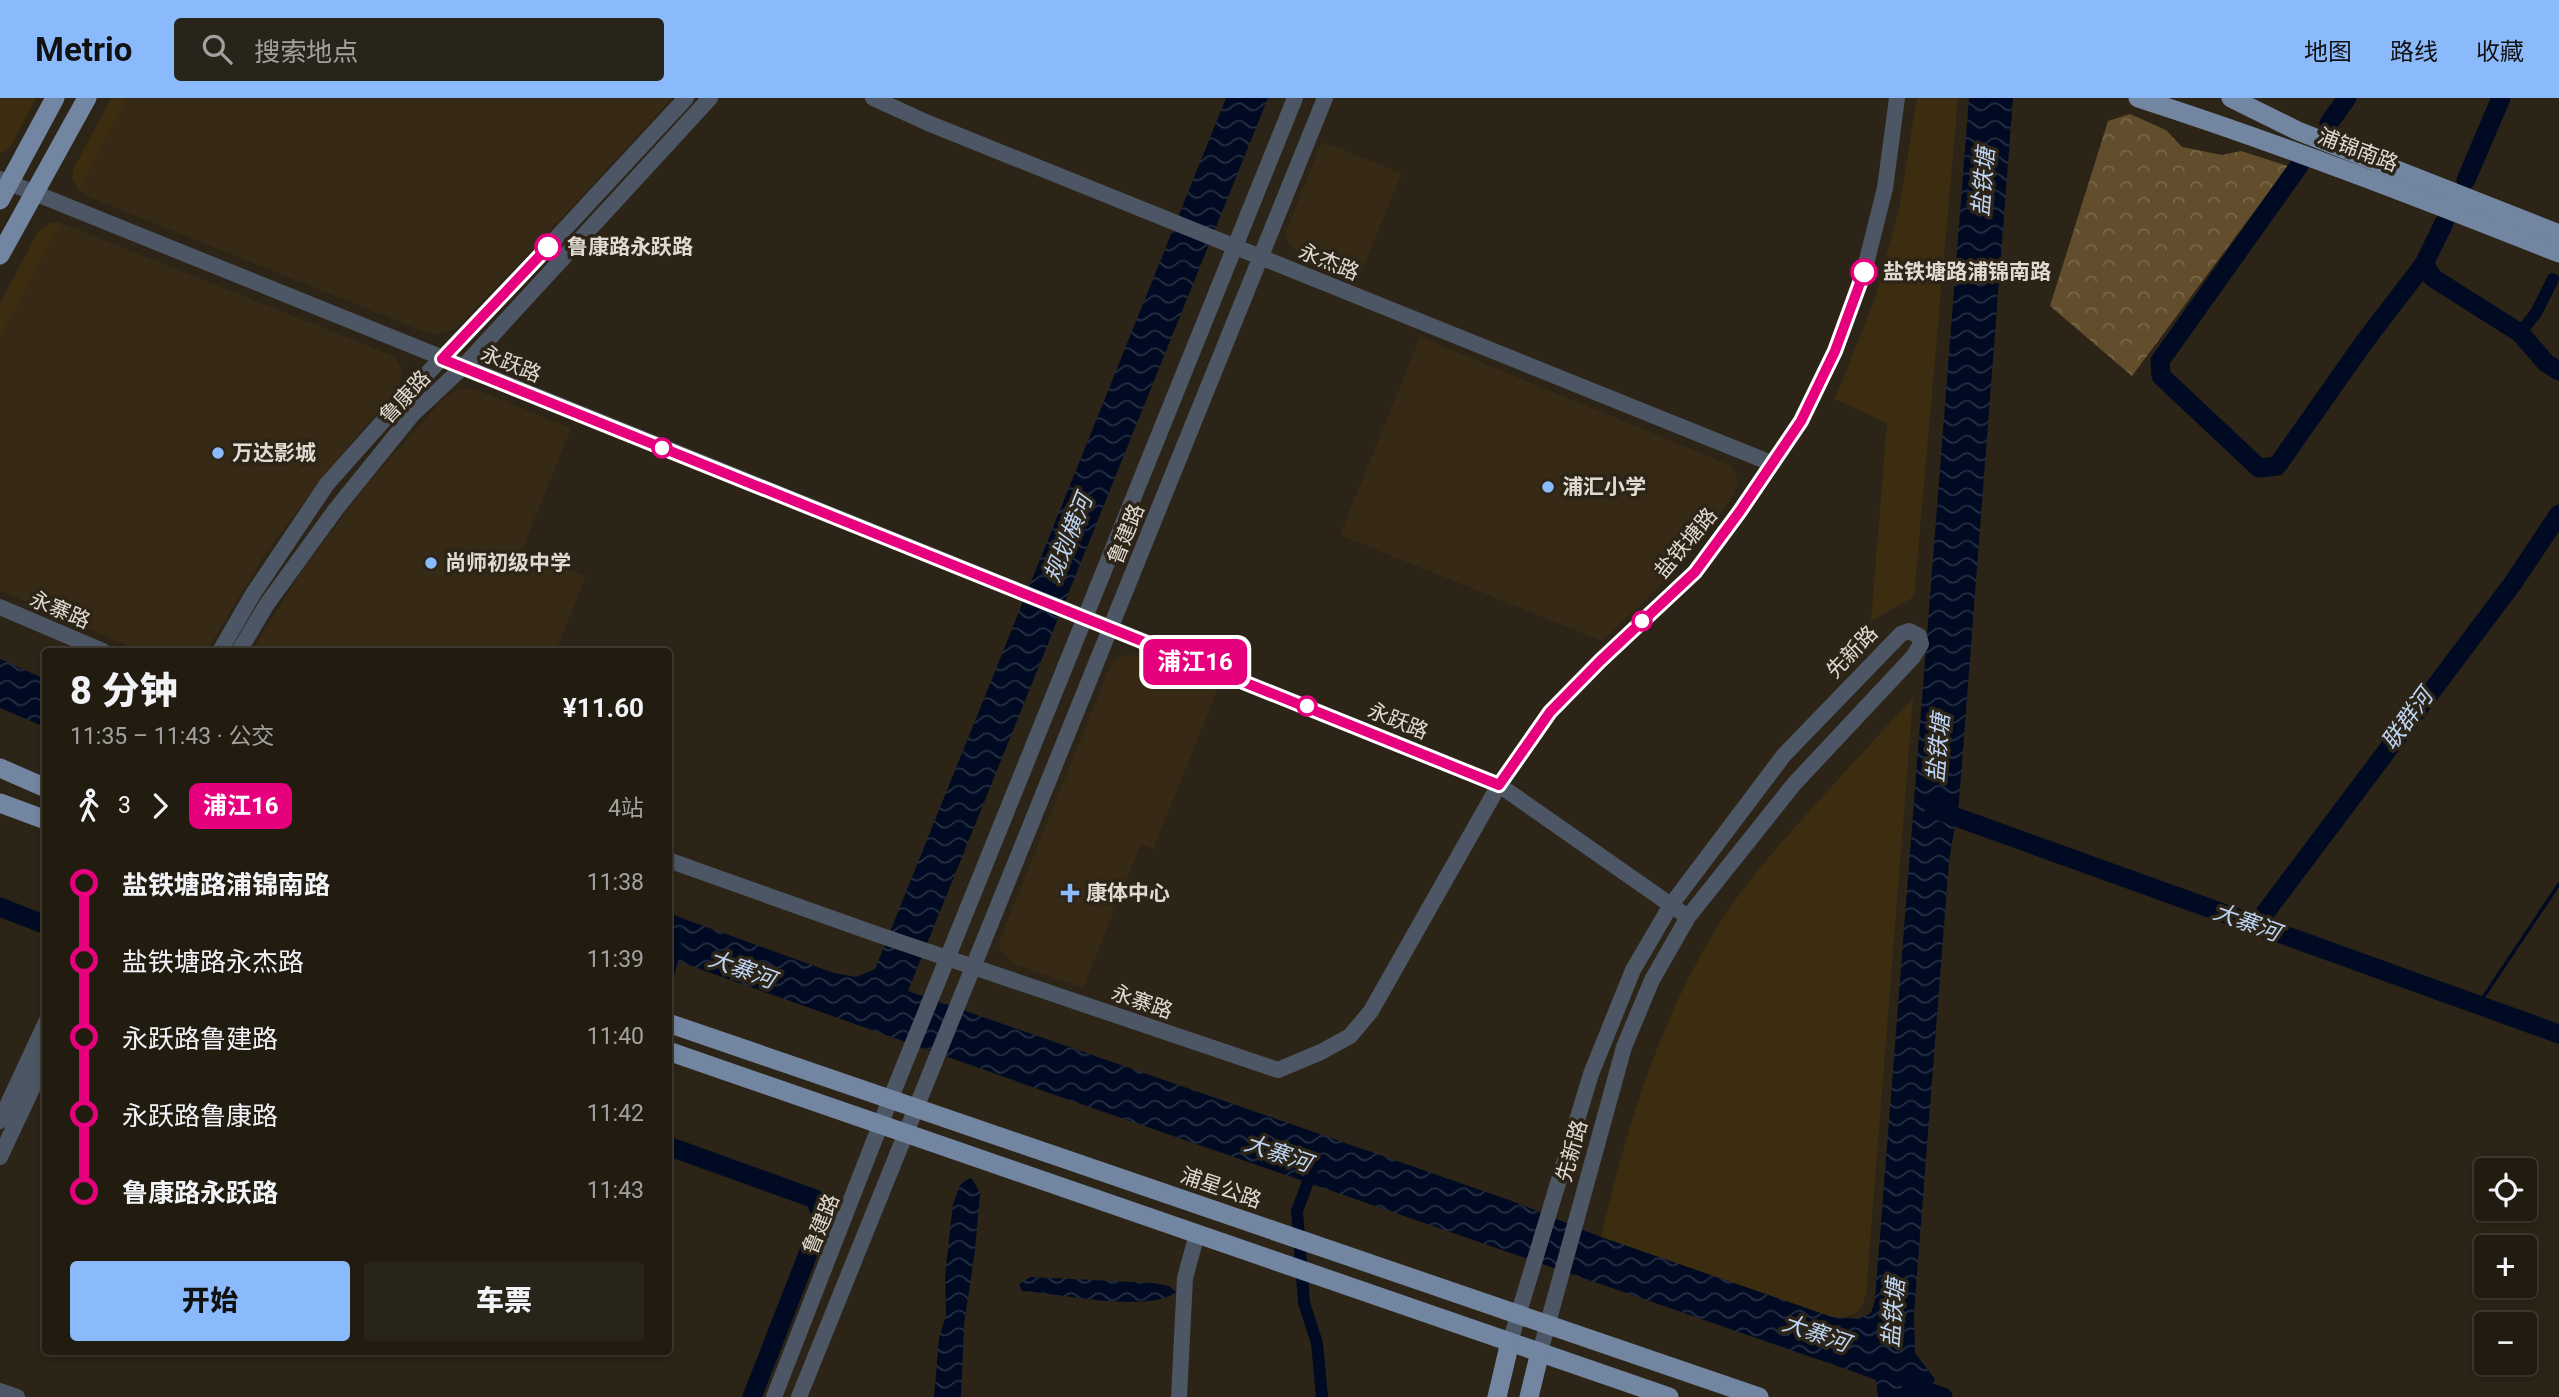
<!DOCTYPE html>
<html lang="zh">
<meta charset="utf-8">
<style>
:root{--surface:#211b10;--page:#292419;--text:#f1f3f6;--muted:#a2a19f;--line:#3e3930;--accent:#8bbafc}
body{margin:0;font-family:Roboto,"Noto Sans SC",sans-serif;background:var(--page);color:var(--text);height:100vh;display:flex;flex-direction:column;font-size:26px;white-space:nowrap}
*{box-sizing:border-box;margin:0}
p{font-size:23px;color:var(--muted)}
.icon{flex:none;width:38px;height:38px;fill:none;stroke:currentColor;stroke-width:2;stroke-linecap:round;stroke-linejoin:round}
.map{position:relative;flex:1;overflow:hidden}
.sheet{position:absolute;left:42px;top:550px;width:630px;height:707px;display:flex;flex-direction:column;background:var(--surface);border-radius:7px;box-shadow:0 4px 10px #0003,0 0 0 2px var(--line)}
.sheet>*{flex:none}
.badge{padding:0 14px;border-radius:10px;font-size:24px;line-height:46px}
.fabs{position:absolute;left:2474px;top:1060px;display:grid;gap:14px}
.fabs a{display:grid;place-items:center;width:63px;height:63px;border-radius:7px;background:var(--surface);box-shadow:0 4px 10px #0003,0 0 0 2px var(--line);font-size:35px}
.map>.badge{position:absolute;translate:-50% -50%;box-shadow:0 0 0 4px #fff}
.legs{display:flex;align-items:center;gap:10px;height:77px;padding:0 28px;font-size:23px}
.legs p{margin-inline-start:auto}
.overview{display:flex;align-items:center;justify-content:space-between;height:119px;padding:0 28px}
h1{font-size:38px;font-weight:800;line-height:52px}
.button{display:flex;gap:14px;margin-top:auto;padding:14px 28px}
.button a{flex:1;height:80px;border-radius:7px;background:var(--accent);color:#111;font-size:28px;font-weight:800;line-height:80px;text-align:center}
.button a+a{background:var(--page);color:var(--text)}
ul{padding:0 28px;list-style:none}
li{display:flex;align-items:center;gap:24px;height:77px;font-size:26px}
li i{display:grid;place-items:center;width:10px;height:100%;margin:0 9px;background:currentColor}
li i::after{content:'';width:18px;height:18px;margin:-9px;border:5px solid;border-radius:50%;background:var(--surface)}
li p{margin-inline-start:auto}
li:first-child i{background:linear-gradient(#0000 50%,currentColor 0)}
li:last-child i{background:linear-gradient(currentColor 50%,#0000 0)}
header{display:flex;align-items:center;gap:42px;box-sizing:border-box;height:98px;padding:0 35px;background:var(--accent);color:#111}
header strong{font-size:33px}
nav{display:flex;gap:38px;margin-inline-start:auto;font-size:24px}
.search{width:490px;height:63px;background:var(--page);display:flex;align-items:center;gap:18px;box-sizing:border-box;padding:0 24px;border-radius:7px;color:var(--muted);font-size:26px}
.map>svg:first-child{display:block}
</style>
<header>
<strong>Metrio</strong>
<div class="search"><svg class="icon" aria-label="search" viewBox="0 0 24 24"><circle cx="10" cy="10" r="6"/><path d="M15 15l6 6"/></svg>搜索地点</div>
<nav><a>地图</a><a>路线</a><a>收藏</a></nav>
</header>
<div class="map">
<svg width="2559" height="1299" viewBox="0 0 2559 1299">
<defs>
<pattern id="forest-crowns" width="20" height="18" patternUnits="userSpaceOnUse" patternTransform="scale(1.75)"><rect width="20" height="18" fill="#624e2d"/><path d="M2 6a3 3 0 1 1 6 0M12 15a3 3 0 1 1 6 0" fill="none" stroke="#78674a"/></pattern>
<pattern id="water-waves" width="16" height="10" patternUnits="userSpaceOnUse" patternTransform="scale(1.75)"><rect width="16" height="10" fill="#000b23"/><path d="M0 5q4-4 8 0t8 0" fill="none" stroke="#252e42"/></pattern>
</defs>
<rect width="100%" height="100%" fill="#2c2416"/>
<!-- built -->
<g fill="#362a16">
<polygon points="128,0 672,0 546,137 457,230 438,237 427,235 84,97 79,92"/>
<polygon points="1322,44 1402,75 1359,179 1296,153 1290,146 1285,136"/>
<polygon points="61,125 391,257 398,264 402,273 398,292 363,330 293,418 263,459 207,553 139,553 0,492 0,239"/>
<polygon points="1420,239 1732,368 1738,384 1730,403 1696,448 1656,492 1602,543 1340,437"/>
<polygon points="459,291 475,291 571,330 522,452 586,478 556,553 252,553 297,480 365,389 445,299"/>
<polygon points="1125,557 1134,557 1218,591 1153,751 1141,746 1083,890 1012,865 1001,853 999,844 1111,566"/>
</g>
<!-- grass -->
<g fill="#3c2d11">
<polygon points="0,0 36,0 10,50 0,56"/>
<polygon points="111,0 128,0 79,92 72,80 73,72"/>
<polygon points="1917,0 1958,0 1914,499 1871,523 1887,325 1835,301 1875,201 1899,110"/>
<polygon points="51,124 61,125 0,239 0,205 38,134"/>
<path d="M 1913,600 L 1866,1196 C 1862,1215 1851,1221 1832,1219 L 1601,1139 C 1628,1022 1663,909 1731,808 C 1755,773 1784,742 1812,710 C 1846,673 1879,636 1913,600 Z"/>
</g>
<!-- forest -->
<polygon fill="url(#forest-crowns)" points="2130,16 2166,32 2182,49 2222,57 2241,53 2288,68 2132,278 2050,208 2108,23"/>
<!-- water -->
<g fill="url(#water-waves)">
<polygon points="1226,0 1268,0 908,893 1512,1103 1601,1139 1832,1219 1859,1221 1871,1215 1875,1202 1969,0 2013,0 1959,704 1949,763 1914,1215 1915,1255 1935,1281 1932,1299 1878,1299 1876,1282 1860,1276 1055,997 669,860 668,815 834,875 856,879 875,871"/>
<polygon points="0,561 45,581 45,629 0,610"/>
<polygon points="971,1079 980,1095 975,1153 964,1226 961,1299 934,1299 939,1240 946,1217 945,1177 953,1106 960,1087"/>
<path d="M 1030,1179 L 1153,1185 L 1169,1188 L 1176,1194 C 1147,1216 1059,1195 1022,1193 L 1019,1186 Z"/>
</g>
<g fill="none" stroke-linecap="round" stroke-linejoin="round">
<!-- stream -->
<polyline stroke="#000b23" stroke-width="3.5" points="2478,907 2559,786"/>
<!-- canal -->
<g stroke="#000b23" stroke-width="12">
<polyline points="2520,235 2536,215 2553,181"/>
<polyline points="668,877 676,848"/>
<polyline points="1313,1070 1297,1113 1304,1205 1317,1245 1322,1299"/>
</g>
<!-- river -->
<g stroke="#000b23" stroke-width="19">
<polyline points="2329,25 2347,0"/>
<polyline points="2299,68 2160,263 2161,278 2259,370 2277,368 2365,243 2424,166"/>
<polyline points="2466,82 2501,0"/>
<polyline points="2444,125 2424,166 2433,180 2520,235 2546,265 2559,273"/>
<polyline points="1934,711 2559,936"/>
<polyline points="0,809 46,827"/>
<polyline points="2256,827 2513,485 2559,416"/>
<polyline points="668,1048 815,1101 822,1120 752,1299"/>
<polyline points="1910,1284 1914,1289 1943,1299"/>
</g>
<!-- minor -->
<g stroke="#4d5664" stroke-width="16">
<polyline points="873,0 928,25 1771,365"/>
<polyline points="0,81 1499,687 1688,819"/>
<polyline points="0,509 103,553"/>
<polyline points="220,553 253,496 327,386 400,304 548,149 686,0"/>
<polyline points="239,553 267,506 336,411 412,317 463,269 710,0"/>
<polyline points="668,762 879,837 1278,972 1321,954 1350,938 1371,913 1499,687 1550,614 1600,563 1695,474 1740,413 1801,323 1835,253 1864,174 1885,90 1897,0"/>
<polyline points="0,1023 46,924"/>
<polyline points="0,1059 46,961"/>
<polyline points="1510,1244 1591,976 1633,872 1671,807 1784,657 1901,536 1909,533 1919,538 1921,546 1913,559 1794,686 1688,819 1652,882 1624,949 1540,1254"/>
<polyline points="0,1293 17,1299"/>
<polyline points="774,1299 890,1002 1295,0"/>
<polyline points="799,1299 1325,0"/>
<polyline points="1179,1299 1185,1180 1197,1136"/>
</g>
<!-- major -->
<g stroke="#7386a1" stroke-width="19">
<path d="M 2138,0 C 2281,46 2420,100 2559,155"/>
<polyline points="2231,0 2298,33 2559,136"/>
<polyline points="0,102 55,0"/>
<polyline points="0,157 87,0"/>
<polyline points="0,670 46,690"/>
<polyline points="0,705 46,722"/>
<polyline points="668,925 1759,1299"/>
<polyline points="668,953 1669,1299"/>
<polyline points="1497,1299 1510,1244"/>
<polyline points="1529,1299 1540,1254"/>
</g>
</g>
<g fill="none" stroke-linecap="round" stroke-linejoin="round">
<!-- line-1 casing -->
<g stroke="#fff" stroke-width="16">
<polyline id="line-1" points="548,149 442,261 1499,687 1550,614 1600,563 1695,474 1740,413 1801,323 1835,253 1864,174"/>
</g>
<!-- line-1 -->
<use href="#line-1" stroke="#e6007e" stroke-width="10"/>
</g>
<!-- markers -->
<g fill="#fff" stroke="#e6007e" stroke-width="3.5">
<circle cx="548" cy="149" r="12"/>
<circle cx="1864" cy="174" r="12"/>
<circle cx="662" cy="350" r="9"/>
<circle cx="1642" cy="523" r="9"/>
<circle cx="1307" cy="608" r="9"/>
</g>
<g fill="#8bbafc" stroke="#2c2416" stroke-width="2.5">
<circle cx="218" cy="355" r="7"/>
<circle cx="1548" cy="389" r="7"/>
<circle cx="431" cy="465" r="7"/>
<path d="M1066.5 784.5h7v7h7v7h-7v7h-7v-7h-7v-7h7z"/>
</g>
<g text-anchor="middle" stroke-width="7" stroke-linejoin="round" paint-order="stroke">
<!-- street labels -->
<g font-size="21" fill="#e0dad1" stroke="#2c2416">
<text transform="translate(2358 52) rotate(21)" y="7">浦锦南路</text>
<text transform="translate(1329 164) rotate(22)" y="7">永杰路</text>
<text transform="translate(511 266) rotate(22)" y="7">永跃路</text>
<text transform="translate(405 299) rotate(-47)" y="7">鲁康路</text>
<text transform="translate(1126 436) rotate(-68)" y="7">鲁建路</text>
<text transform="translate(1686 445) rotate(-50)" y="7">盐铁塘路</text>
<text transform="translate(60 512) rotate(23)" y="7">永寨路</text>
<text transform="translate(1852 554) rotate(-46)" y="7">先新路</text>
<text transform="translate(1398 623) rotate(22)" y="7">永跃路</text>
<text transform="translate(1142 904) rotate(19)" y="7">永寨路</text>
<text transform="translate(1572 1053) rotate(-74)" y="7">先新路</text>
<text transform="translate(1221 1090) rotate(19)" y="7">浦星公路</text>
<text transform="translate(821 1126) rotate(-68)" y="7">鲁建路</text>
</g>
<!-- stop labels -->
<g font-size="21" font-weight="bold" fill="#e0dad1" stroke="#2c2416" text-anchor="start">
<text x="567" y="156">鲁康路永跃路</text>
<text x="1883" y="181">盐铁塘路浦锦南路</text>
</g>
<!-- poi labels -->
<g font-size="21" font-weight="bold" fill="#e0dad1" stroke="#2c2416" text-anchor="start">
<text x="232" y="362">万达影城</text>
<text x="1562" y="396">浦汇小学</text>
<text x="445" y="472">尚师初级中学</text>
<text x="1086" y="802">康体中心</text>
</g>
<!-- water labels -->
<g font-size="23" font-style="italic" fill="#bdd4f4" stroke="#2c2416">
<text transform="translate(1983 84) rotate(-85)" y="8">盐铁塘</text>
<text transform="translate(1068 440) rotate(-68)" y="8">规划横河</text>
<text transform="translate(2407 621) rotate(-54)" y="8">联群河</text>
<text transform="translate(1938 650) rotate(-85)" y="8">盐铁塘</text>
<text transform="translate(2247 824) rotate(20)" y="8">大寨河</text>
<text transform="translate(742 871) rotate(20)" y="8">大寨河</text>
<text transform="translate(1278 1055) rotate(19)" y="8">大寨河</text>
<text transform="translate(1893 1215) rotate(-85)" y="8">盐铁塘</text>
<text transform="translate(1816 1235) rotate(19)" y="8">大寨河</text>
</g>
</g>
</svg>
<div class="fabs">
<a><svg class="icon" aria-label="locate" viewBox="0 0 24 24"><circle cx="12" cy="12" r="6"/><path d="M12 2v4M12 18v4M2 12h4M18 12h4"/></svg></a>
<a>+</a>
<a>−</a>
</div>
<b class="badge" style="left:1195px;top:564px;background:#e6007e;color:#fff">浦江16</b>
<section class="sheet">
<div class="overview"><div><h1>8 分钟</h1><p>11:35 – 11:43 · 公交</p></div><b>¥11.60</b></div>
<div class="legs"><svg class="icon" aria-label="walk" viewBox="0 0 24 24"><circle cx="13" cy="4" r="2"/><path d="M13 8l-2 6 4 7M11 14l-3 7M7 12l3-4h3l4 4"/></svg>3<svg class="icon" aria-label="forward" viewBox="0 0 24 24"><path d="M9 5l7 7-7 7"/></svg><b class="badge" style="background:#e6007e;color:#fff">浦江16</b><p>4站</p></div>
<ul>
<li><i style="color:#e6007e"></i><b>盐铁塘路浦锦南路</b><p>11:38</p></li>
<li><i style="color:#e6007e"></i><span>盐铁塘路永杰路</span><p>11:39</p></li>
<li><i style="color:#e6007e"></i><span>永跃路鲁建路</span><p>11:40</p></li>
<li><i style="color:#e6007e"></i><span>永跃路鲁康路</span><p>11:42</p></li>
<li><i style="color:#e6007e"></i><b>鲁康路永跃路</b><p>11:43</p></li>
</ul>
<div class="button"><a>开始</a><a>车票</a></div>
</section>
</div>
